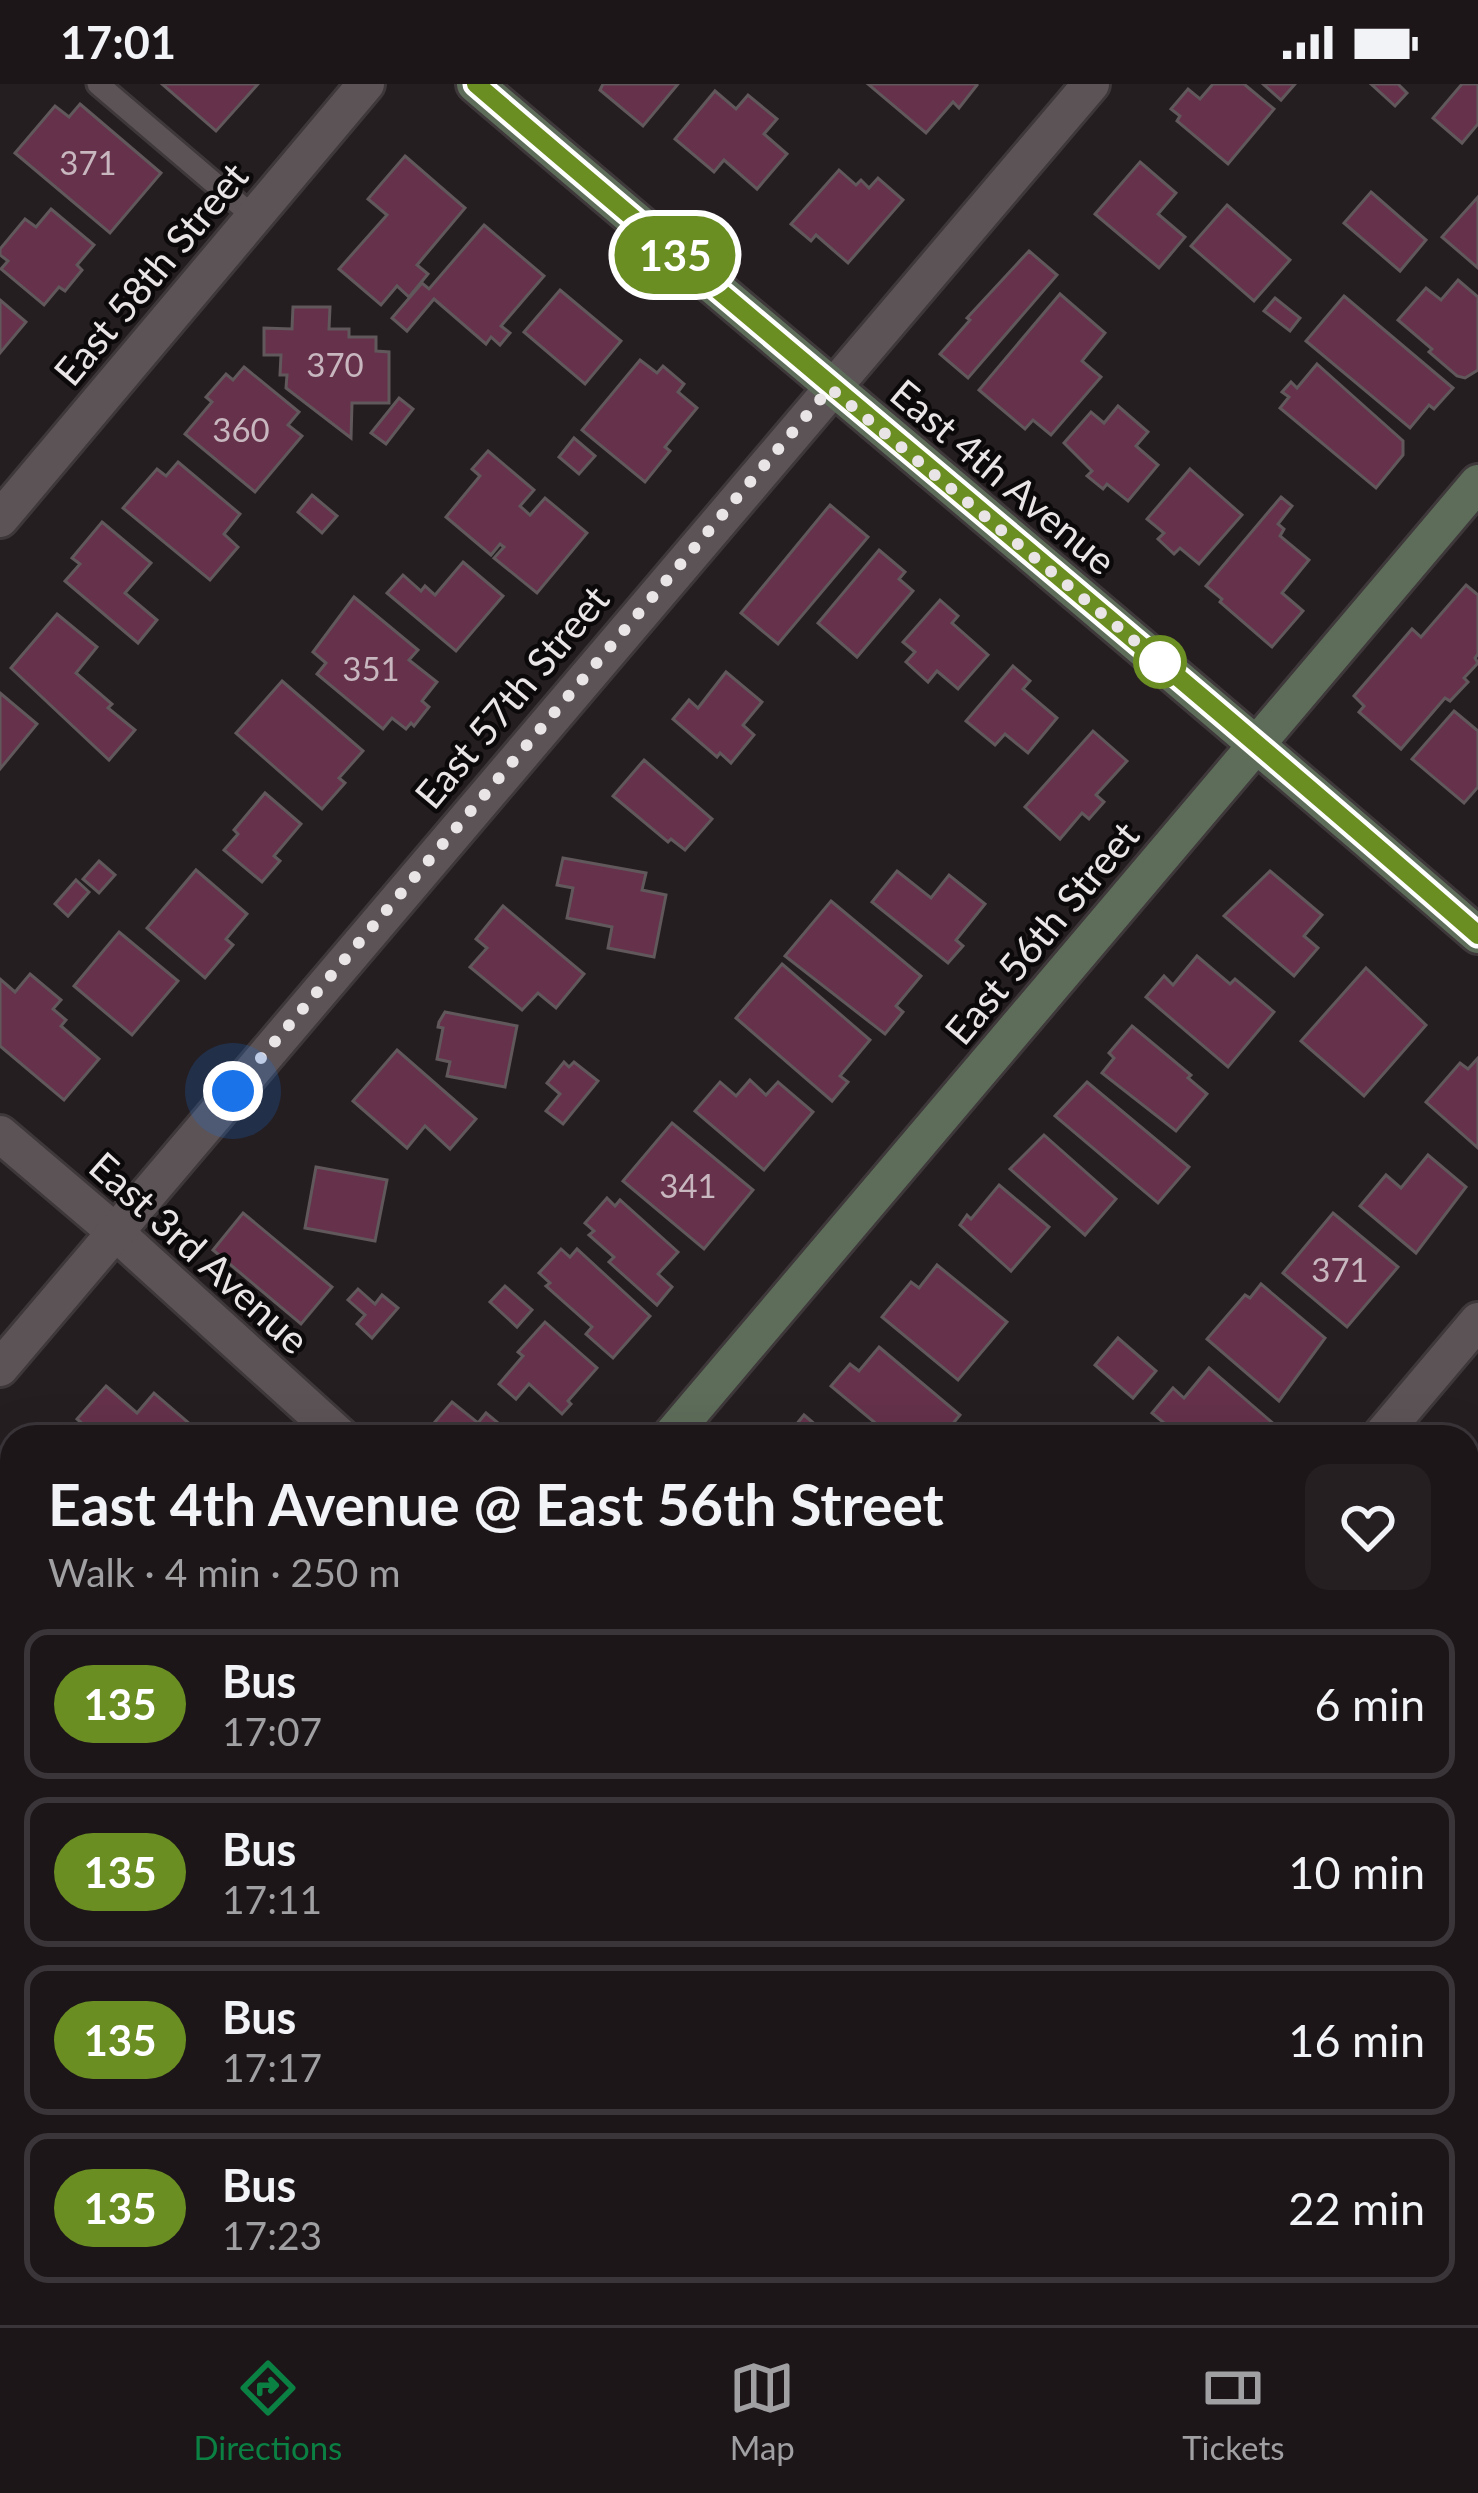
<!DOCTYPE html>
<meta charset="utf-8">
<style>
:root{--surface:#1c1619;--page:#251f22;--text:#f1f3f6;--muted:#a09fa2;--line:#3a3538;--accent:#0b8043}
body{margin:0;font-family:Lato,sans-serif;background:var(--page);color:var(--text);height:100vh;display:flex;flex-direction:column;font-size:45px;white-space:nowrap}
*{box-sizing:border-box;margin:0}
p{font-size:39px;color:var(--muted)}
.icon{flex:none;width:66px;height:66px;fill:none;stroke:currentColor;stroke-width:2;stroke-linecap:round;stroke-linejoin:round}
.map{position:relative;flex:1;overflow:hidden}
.panel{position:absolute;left:0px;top:1341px;width:1479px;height:900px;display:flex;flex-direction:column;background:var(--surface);border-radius:36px 36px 0 0;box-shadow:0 12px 48px #0002,0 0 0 3px var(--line)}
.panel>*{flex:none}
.badge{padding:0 24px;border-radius:39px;font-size:42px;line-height:78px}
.you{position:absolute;width:60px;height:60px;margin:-30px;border:9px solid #fff;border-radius:50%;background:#1a73e8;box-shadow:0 0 0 18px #1a73e833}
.map>.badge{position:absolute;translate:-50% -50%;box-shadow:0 0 0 6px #fff}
.round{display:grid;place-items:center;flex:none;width:126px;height:126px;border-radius:24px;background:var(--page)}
.head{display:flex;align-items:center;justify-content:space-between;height:204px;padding:0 48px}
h1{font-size:57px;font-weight:700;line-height:90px}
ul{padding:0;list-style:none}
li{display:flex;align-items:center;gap:36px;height:150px;margin:0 24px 18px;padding:0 24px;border:6px solid var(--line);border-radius:24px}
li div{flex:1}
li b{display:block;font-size:45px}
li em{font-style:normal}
li .badge{min-width:132px;font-weight:700;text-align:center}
.status{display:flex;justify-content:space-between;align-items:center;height:84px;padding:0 60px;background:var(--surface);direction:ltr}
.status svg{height:33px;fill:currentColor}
.tab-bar{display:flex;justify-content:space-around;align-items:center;height:168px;border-top:3px solid var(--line);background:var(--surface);font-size:33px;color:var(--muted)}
.tab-bar a{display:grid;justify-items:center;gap:6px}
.tab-bar .active{color:var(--accent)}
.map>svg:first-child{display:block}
</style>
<div class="status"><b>17:01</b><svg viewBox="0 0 49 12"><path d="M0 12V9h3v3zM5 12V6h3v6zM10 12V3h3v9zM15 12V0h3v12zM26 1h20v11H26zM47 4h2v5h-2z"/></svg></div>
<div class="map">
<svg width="1478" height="2241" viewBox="0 0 1478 2241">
<rect width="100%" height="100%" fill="#251e21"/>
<!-- building -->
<g fill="#65314b" stroke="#60585b" stroke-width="3">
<polygon points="162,0 258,0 216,47"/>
<polygon points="603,0 678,0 643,42 600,6"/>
<polygon points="868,0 976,0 977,1 959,24 953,18 926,49"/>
<polygon points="1213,0 1244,0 1274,25 1228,80 1177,37 1180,32 1171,25 1188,5 1200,15"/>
<polygon points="1263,0 1295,0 1281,16"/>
<polygon points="1371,0 1398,0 1407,9 1395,22"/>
<polygon points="1462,0 1478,0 1478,40 1462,59 1433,34"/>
<polygon points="715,7 736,25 748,11 777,35 764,50 787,70 757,105 724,76 714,88 675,55"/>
<polygon points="80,20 161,89 110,149 15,69 55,22 69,33"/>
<polygon points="405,72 465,124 417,181 428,190 409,213 397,202 381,221 339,185 387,131 368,115"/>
<polygon points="1140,78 1176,109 1158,130 1185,153 1159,184 1095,130"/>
<polygon points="839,86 856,101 861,96 869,104 878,94 903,116 848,179 816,151 811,157 791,140"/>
<polygon points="1371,108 1426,156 1400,187 1344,139"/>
<polygon points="1478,113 1478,184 1442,153"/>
<polygon points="1227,121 1290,176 1254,217 1191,162"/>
<polygon points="51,125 94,161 77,181 82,186 65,207 59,203 44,221 1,185 8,177 0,171 0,165 25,135 36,143"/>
<polygon points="484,141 544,192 501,242 510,249 500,261 491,253 486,260 434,215 407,247 392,234 422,199 429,205"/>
<polygon points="1029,167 1057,191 968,294 940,270 970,236 967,234"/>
<polygon points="1458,196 1478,213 1478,286 1465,294 1457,292 1429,268 1432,265 1398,236 1426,204 1441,216"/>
<polygon points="560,206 621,257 585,300 524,248"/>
<polygon points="1060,210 1105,249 1082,277 1101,293 1051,351 1033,336 1025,345 979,306"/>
<polygon points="1344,212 1453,304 1434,325 1429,321 1410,344 1306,257"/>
<polygon points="1275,214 1300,234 1290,247 1264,227"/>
<polygon points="0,216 26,238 0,269"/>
<polygon points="293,223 330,223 329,245 349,245 349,253 376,253 376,267 389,268 389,319 352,319 351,354 286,304 287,291 280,291 281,271 264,271 264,244 292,245"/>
<polygon points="640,276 657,289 663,282 684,300 678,308 697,324 665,363 670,367 645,398 582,346"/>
<polygon points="1317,280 1403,357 1403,371 1376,404 1280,324 1289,313 1282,308 1291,298 1297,304"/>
<polygon points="244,283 299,328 288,341 302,352 255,408 185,350 212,318 206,313 226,290 233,296"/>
<polygon points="399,314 413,325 386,360 371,349"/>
<polygon points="1118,322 1148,348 1136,362 1158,381 1128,417 1107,400 1103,405 1087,392 1092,387 1064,359 1091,328 1104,339"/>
<polygon points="574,354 595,372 579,390 559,373"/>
<polygon points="488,367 534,406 520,422 530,431 545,414 587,449 537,509 494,474 504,463 500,460 491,471 446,433 480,392 472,385"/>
<polygon points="178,378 240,430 224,450 238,463 210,496 123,424 157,385 166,392"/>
<polygon points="1190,385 1242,431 1199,480 1180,464 1174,470 1158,455 1164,449 1147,435"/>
<polygon points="312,411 337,432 322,449 298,428"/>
<polygon points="1281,413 1292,422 1278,440 1284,445 1280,452 1309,476 1282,509 1303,527 1272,563 1220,518 1222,515 1206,502"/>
<polygon points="830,421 868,453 778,560 741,529"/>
<polygon points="102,438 151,479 125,509 157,536 138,559 65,497 80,480 72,474"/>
<polygon points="879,466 905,488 899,495 913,507 857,573 818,539"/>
<polygon points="463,478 503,512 456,567 387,509 403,491 421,507 425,502 435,511"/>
<polygon points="1466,501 1478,511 1478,570 1475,574 1478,579 1464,594 1468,598 1450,617 1445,614 1401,665 1359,628 1364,622 1354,612 1412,545 1421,553"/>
<polygon points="354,513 418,566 409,576 437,598 422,617 429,623 414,642 411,639 406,645 392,634 383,645 317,590 326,579 313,568"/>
<polygon points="940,516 958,532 952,539 988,571 958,605 937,587 928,598 906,578 915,568 903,558"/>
<polygon points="57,530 97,563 76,589 112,620 108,624 135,646 109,676 11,584"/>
<polygon points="1013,582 1030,597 1023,605 1057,634 1028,669 1005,650 995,661 966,637"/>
<polygon points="726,588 762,618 743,641 754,651 731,679 720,669 717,673 673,635 689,616 698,624"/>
<polygon points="282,597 363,667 339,694 345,699 322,725 236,649"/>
<polygon points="0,609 37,640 0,685"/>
<polygon points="1454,627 1478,647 1478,703 1464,719 1412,675"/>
<polygon points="1093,647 1127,677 1096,711 1104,718 1089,735 1082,729 1060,755 1025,723"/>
<polygon points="644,676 712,735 685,766 671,755 668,758 613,712"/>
<polygon points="265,709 301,740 274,772 280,777 262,798 224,766 238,750 234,746"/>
<polygon points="563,774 646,789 642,806 666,811 654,873 608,864 612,843 567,834 573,804 557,801"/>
<polygon points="99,777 115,791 99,809 83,795"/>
<polygon points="196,786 247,830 226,855 233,861 205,894 147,844"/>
<polygon points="897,787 931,814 949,791 985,820 956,856 963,862 948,879 872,818"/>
<polygon points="1270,787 1322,831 1304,852 1318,864 1294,892 1224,832"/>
<polygon points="76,796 89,808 68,832 55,820"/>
<polygon points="831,817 921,892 896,922 903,928 885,950 785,872"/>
<polygon points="503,822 584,890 556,924 538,909 522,926 470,883 487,864 476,855"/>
<polygon points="119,848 178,897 132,951 74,902"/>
<polygon points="1197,872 1230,900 1235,895 1274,928 1228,983 1146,913 1164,892 1173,901"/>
<polygon points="782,880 870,956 840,992 848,998 832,1017 736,934"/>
<polygon points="1366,884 1426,941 1364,1012 1301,957"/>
<polygon points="30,890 61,916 53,925 66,936 61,942 99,975 64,1016 0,962 0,895 15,908"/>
<polygon points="445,928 517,942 505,1003 447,992 450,978 437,975 443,944 438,943 439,938"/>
<polygon points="1132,942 1191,991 1188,994 1207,1010 1176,1047 1102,989 1114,974 1109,969"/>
<polygon points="397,966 476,1035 450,1065 425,1042 407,1064 353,1017"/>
<polygon points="1478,974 1478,1064 1426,1018 1460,979 1468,985"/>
<polygon points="564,978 569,983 574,978 598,997 563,1040 546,1027 560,1010 547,999"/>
<polygon points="750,996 766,1011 778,998 813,1028 764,1086 695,1027 720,998 736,1012"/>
<polygon points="1087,998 1189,1083 1158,1119 1055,1032"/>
<polygon points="672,1039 753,1106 704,1165 623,1097"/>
<polygon points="1044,1051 1116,1115 1085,1151 1010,1085"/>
<polygon points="1428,1071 1466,1103 1416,1169 1360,1122 1386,1091 1401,1104"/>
<polygon points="316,1083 387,1096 375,1157 305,1144"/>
<polygon points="999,1101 1049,1143 1011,1187 960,1141 967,1131 971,1135"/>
<polygon points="607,1114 615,1122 620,1116 678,1168 658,1190 672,1203 657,1221 609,1178 614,1173 589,1151 594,1147 585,1139"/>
<polygon points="243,1129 332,1203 301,1240 213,1166"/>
<polygon points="1333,1129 1398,1183 1347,1243 1283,1189"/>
<polygon points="561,1165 570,1173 577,1165 650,1232 613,1274 586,1250 592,1243 546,1202 550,1199 539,1189"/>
<polygon points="937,1181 1007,1238 958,1296 882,1233 911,1198 919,1204"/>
<polygon points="1261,1200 1325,1254 1279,1317 1207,1255 1245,1211 1250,1214"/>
<polygon points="505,1202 532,1226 517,1243 490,1218"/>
<polygon points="358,1205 375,1220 382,1211 398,1224 372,1254 357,1240 365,1231 348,1216"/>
<polygon points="545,1238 597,1284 568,1317 571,1320 562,1330 529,1300 516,1315 499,1300 523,1272 518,1268"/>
<polygon points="1118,1254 1156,1287 1133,1314 1095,1281"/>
<polygon points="879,1263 960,1331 942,1353 892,1353 831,1302 850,1280 859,1287"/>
<polygon points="1209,1284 1282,1347 1277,1353 1181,1353 1152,1329 1173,1304 1184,1314"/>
<polygon points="106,1302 137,1329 154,1309 205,1353 98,1353 77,1335"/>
<polygon points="452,1318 478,1339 486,1329 515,1353 422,1353"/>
<polygon points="804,1331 830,1353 786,1353"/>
<polygon points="1474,1360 1478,1364 1478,1448 1467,1439 1467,1368"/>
<polygon points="0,1464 12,1474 12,1517 0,1531 12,1541 12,1580 0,1569"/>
<polygon points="1467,1773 1478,1782 1478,1882 1467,1873"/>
<polygon points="12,1837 12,1894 1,1885 10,1869 0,1861 0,1851"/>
<polygon points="0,1901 12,1912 12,1946 0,1960"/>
<polygon points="1467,1905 1478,1914 1478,1939 1467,1952"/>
<polygon points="41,2229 110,2229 124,2241 31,2241"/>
<polygon points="150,2229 214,2229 204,2241 164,2241"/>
<polygon points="345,2229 466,2229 480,2241 359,2241"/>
<polygon points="797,2229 837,2229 839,2230 829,2241 817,2230 809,2239"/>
<polygon points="1057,2229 1176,2229 1178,2235 1186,2233 1188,2241 1057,2241 1051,2236"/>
</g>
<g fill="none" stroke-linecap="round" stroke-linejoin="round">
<!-- lane casing -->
<g stroke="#3e383a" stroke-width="27">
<polyline id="lane" points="98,0 254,133"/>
</g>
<!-- street casing -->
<g stroke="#3e383a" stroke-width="42">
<g id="street">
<polyline points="0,435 366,0"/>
<polyline points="0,1050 114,1147 341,1353"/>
<polyline points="0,1284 1091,0"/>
<polyline points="1380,1353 1478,1237"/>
<polyline points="1467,2109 1478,2096"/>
<polyline points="1331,2229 1345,2241"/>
<polyline points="638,2241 648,2229"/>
</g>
</g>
<!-- secondary casing -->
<g stroke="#3e383a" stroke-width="42">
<g id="secondary">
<path d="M 475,0 C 809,285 1147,564 1478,851"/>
<polyline points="670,1353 1478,399"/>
<polyline points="0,2143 12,2128"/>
</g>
</g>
<!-- lane -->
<use href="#lane" stroke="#5c5357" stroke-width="21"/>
<!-- street -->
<use href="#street" stroke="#5c5357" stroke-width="36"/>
<!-- secondary -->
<use href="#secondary" stroke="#5d6d5a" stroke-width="36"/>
</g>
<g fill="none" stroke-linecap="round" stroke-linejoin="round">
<!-- line casing -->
<g stroke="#fff" stroke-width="27">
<path id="line" d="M 476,0 C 808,286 1148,562 1478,851"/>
</g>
<!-- line -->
<use href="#line" stroke="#6b8e23" stroke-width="18"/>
<!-- walk -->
<polyline stroke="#e9e4e6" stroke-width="12" stroke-dasharray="0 21.6" points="233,1007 830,304 1160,578"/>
</g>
<!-- markers -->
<circle fill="#fff" stroke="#6b8e23" stroke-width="6" cx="1160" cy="578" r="24"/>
<g text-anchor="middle" stroke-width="9" stroke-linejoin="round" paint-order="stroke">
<!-- number labels -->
<g font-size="33" fill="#c8b7bf">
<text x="88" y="91">371</text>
<text x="335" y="293">370</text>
<text x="241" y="358">360</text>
<text x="371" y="597">351</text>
<text x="688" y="1114">341</text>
<text x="1340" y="1198">371</text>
</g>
<!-- street labels -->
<g font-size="39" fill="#e9e4e6" stroke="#0c090a">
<text transform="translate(151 190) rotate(-50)" y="14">East 58th Street</text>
<text transform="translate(1003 393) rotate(40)" y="14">East 4th Avenue</text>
<text transform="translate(512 613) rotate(-50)" y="14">East 57th Street</text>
<text transform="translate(1042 849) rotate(-50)" y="14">East 56th Street</text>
<text transform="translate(199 1169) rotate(42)" y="14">East 3rd Avenue</text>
</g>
</g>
</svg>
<div class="you" style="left:233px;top:1007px"></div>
<b class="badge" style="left:675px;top:171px;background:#6b8e23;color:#fff">135</b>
<section class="panel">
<div class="head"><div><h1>East 4th Avenue @ East 56th Street</h1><p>Walk · 4 min · 250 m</p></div><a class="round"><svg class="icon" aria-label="heart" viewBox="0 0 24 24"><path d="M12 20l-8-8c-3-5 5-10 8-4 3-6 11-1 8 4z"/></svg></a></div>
<ul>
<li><span class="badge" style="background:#6b8e23;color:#fff">135</span><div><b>Bus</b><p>17:07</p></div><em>6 min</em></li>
<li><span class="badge" style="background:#6b8e23;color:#fff">135</span><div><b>Bus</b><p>17:11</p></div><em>10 min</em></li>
<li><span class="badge" style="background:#6b8e23;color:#fff">135</span><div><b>Bus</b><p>17:17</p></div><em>16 min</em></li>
<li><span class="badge" style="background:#6b8e23;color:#fff">135</span><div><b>Bus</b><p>17:23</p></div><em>22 min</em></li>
</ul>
</section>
</div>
<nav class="tab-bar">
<a class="active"><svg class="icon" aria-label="directions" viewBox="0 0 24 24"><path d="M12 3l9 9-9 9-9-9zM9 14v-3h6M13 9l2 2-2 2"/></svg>Directions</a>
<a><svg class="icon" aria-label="map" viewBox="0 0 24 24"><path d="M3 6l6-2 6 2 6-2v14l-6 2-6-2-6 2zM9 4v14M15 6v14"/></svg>Map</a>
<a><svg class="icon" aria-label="tickets" viewBox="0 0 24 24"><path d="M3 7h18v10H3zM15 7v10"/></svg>Tickets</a>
</nav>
